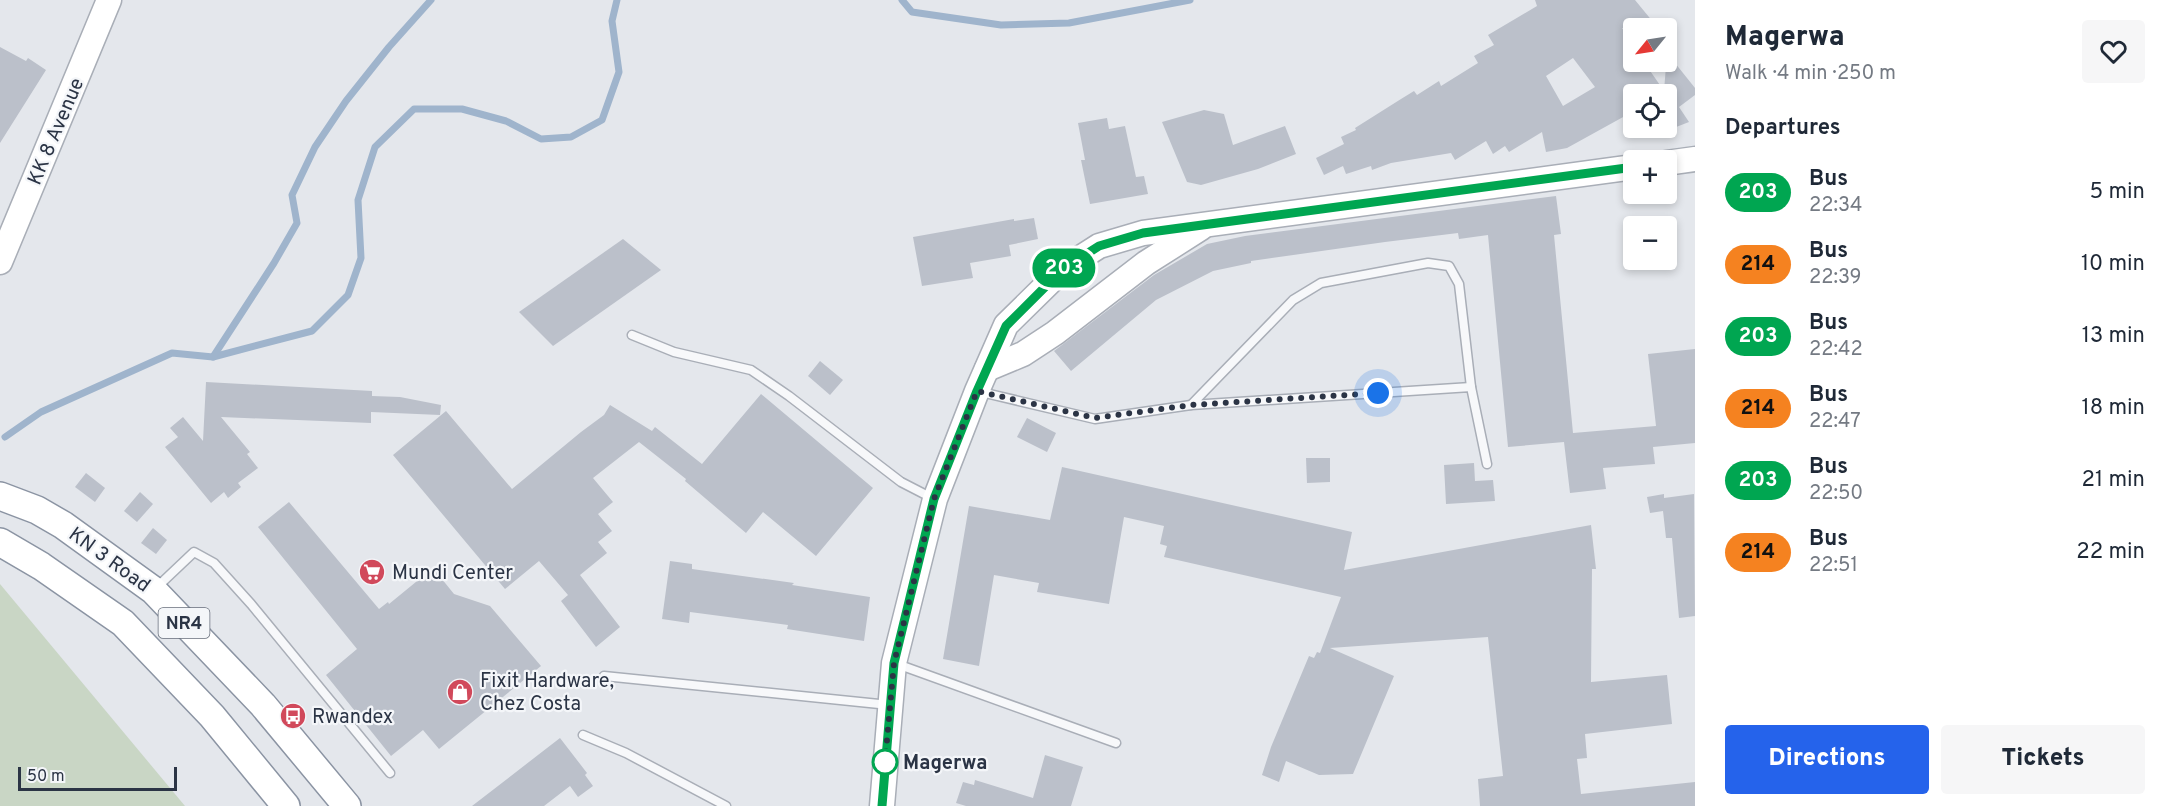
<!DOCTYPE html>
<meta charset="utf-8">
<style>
:root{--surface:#fff;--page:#f6f6f7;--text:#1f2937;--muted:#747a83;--accent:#2563eb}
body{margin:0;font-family:Overpass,sans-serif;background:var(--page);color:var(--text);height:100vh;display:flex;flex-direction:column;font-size:22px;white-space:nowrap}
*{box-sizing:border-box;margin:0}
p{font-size:20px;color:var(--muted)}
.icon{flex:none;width:33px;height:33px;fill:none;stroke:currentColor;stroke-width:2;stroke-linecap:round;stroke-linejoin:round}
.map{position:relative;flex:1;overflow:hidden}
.side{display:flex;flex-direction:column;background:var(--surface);width:480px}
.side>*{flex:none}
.badge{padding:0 12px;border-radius:20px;font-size:21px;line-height:39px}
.needle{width:39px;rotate:240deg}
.fabs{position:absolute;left:1623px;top:18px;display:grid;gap:12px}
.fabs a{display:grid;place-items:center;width:54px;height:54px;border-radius:6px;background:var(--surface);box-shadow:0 3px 9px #0003;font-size:30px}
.scale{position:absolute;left:18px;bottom:15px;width:159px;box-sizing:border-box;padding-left:6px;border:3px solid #2b3445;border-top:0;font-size:16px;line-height:21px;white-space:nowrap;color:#2b3445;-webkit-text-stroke:4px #f4f6f9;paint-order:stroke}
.you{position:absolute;width:30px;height:30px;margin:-15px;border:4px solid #fff;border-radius:50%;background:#1a73e8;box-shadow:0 0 0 9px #1a73e833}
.map>.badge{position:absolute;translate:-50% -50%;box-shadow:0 0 0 3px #fff}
h2{padding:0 30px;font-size:22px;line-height:54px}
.round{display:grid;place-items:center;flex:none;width:63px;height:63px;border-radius:6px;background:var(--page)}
.headline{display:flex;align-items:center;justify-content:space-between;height:102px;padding:0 30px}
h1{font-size:28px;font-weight:800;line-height:45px}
.action{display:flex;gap:12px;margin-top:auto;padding:12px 30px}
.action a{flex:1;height:69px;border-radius:6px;background:var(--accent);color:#fff;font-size:24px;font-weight:800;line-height:69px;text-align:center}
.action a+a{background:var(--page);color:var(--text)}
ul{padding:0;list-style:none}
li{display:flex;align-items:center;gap:18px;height:72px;padding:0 30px}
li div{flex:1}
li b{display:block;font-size:22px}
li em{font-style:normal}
li .badge{min-width:66px;font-weight:700;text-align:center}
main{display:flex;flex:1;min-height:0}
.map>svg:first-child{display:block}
</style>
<main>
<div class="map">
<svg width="1695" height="806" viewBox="0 0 1695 806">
<rect width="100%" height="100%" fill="#e4e7ec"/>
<!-- green -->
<polygon fill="#c9d6c5" points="0,584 185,806 0,806"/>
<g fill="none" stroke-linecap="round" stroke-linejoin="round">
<!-- stream -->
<g stroke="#9fb4cc" stroke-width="7">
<polyline points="902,0 912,12 1001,25 1069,23 1190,0"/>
<polyline points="213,357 312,331 348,295 361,258 358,200 375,147 414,109 462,109 506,121 541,139 571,137 602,120 619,72 612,21 617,0"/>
<polyline points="5,437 41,412 172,353 213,357 274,263 297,223 292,195 315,147 346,101 389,47 431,0"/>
</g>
</g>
<!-- building -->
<g fill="#bbc0ca" fill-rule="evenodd">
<path d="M 1535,0 L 1635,0 L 1658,28 L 1622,28 L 1634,45 L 1632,50 L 1634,50 L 1634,62 L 1644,62 L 1664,91 L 1667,53 L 1695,88 L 1695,95 L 1679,107 L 1689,122 L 1666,131 L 1666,94 L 1634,94 L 1634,111 L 1567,148 L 1546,152 L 1542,132 L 1509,152 L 1505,146 L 1493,154 L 1486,141 L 1455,160 L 1451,153 L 1391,163 L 1372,170 L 1371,166 L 1346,174 L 1343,166 L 1324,175 L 1316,158 L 1344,144 L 1341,137 L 1356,130 L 1355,128 L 1401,99 L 1414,91 L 1417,95 L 1439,81 L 1441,86 L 1478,63 L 1474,56 L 1494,45 L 1488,35 L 1537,6 ZM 1573,58 L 1595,87 L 1563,106 L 1546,76 Z"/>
<polygon points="0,47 26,61 28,58 46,70 0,143"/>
<polygon points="1204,110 1224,114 1233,145 1285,126 1296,154 1258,169 1201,185 1187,182 1162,122"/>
<polygon points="1107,118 1109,129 1125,126 1136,177 1144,176 1148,194 1090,204 1081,160 1085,160 1078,123"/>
<polygon points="1556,196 1561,234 1554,235 1573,433 1656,426 1648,354 1695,349 1695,443 1653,447 1655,464 1603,468 1606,489 1570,493 1564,442 1508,447 1488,235 1459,239 1458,233 1385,242 1251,261 1251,263 1213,271 1156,300 1071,371 1054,351 1154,275 1207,244 1245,236"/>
<polygon points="1034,218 1038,239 1009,245 1011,256 970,263 973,278 922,286 913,237 1014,219 1014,221"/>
<polygon points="623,239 661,270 553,346 519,312"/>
<polygon points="820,361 843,380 830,395 808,376"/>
<polygon points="206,382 372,391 372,396 400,397 441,405 440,415 371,412 371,423 221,417 250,452 247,454 258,468 238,483 241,487 228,498 224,492 211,503 165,447 178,437 170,428 183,417 203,441"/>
<polygon points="761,394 873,488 816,556 763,512 746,533 685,481 686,479 639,442 593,478 613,502 598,514 612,531 598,542 607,553 580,575 620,627 596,647 561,601 568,595 539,561 505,589 393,455 446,411 512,489 581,432 604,415 610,405 652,431 655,427 702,464"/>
<polygon points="1027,418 1056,433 1047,452 1017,437"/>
<polygon points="1306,458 1330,458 1330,482 1307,483"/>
<polygon points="1474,463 1475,481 1493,480 1495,501 1446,504 1444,465"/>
<polygon points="1062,467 1352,532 1344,570 1591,525 1596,569 1592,569 1591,682 1667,675 1672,724 1585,734 1587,758 1577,759 1581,794 1695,782 1695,806 1480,806 1478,779 1503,776 1488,637 1330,648 1394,676 1353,774 1319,775 1286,761 1279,782 1262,775 1271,747 1309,656 1314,658 1317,652 1320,653 1341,597 1164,557 1167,546 1160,544 1164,526 1124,517 1109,604 1037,592 1039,583 994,575 979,666 943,659 969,506 1050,520"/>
<polygon points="86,473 105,488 95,502 75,487"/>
<polygon points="140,492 153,504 137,522 124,511"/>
<polygon points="1664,494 1664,498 1694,494 1695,616 1679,618 1672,538 1666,538 1663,511 1650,513 1647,497"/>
<polygon points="289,502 379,609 388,602 389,604 433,568 454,594 490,606 541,666 439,749 423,730 391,756 326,675 357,649 258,527"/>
<polygon points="153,528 167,540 156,554 141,543"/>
<polygon points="670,561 692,564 692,569 794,583 792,585 870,597 864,641 787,629 788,625 690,612 689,623 662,619"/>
<polygon points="560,738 587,773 585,775 593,786 578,797 570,786 544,806 472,806"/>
<polygon points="1045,755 1083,767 1071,806 966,806 956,803 963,782 974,785 975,780 1033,798"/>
</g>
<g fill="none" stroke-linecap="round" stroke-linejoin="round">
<!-- service casing -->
<g stroke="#a9aeb7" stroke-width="11">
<g id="service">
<polyline points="632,335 674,352 751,370 789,396 901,482 934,499"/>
<polyline points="981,392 1095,419 1191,405 1471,387 1487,464"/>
<polyline points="1191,405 1293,300 1321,283 1428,263 1449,266 1459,284 1471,387"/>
<polyline points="156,588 194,552 214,563 251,604 390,773"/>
<polyline points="897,664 1116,743"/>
<polyline points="604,676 889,705"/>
<polyline points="583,735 626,753 726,806"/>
</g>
</g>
<!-- secondary casing -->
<g stroke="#a9aeb7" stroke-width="27">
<g id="secondary">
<polyline points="1666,163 1695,159"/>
<polyline points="0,262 109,0"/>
<polyline points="987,369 1023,354 1055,333 1146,263 1201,228"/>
<polyline points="882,806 894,663 935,499 977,391 1006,325 1063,269 1099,246 1143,233 1634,167"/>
</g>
</g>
<!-- trunk casing -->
<g stroke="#8b94a3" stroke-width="30">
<g id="trunk">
<polyline points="0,496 37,510 63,525 153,590 263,705 347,806"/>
<polyline points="0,542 41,566 123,623 212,716 286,806"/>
</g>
</g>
<!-- service -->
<use href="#service" stroke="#f7f8fa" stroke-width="8"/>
<!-- secondary -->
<use href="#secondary" stroke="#fff" stroke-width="24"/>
<!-- trunk -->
<use href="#trunk" stroke="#fff" stroke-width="27"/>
</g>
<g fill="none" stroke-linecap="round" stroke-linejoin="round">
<!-- line casing -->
<g stroke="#fff" stroke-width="14">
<polyline id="line" points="882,806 894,663 934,499 977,391 1006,326 1063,269 1099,246 1143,233 1634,167"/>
</g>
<!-- line -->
<use href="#line" stroke="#00a651" stroke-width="9"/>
<!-- walk -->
<polyline stroke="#2b3445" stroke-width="6" stroke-dasharray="0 10.8" points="885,762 894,663 934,499 977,391 1095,418 1191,405 1378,393"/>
</g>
<!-- icons -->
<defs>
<g id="supermarket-disc" transform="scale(1.35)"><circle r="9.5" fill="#d1495b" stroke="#f4f6f9"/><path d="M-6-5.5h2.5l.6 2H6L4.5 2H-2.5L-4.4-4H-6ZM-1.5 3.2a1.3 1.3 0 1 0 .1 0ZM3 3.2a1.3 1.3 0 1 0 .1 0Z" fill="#fff"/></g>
<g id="shop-disc" transform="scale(1.35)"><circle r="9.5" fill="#d1495b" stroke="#f4f6f9"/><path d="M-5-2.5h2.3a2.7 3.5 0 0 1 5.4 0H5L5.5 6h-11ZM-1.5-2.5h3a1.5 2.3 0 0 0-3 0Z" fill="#fff"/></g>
<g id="bus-disc" transform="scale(1.35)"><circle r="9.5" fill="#d1495b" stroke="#f4f6f9"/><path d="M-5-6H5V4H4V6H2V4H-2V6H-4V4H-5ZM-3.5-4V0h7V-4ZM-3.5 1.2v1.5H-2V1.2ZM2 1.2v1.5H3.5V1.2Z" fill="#fff"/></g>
</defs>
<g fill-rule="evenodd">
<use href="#supermarket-disc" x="372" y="572"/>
<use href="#shop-disc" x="460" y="692"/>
<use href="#bus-disc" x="293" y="716"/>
</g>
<!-- markers -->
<circle fill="#fff" stroke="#00a651" stroke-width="3" cx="885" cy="762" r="12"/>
<g text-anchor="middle" stroke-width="4.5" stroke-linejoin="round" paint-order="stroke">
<!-- shield labels -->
<rect fill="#f4f6f9" stroke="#676e7b" stroke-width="1.5" x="158.5" y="608" width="51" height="30" rx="4.5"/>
<g font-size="18" font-weight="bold" fill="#2b3445">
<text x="184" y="629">NR4</text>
</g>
<!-- street labels -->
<g font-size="20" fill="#2b3445" stroke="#f4f6f9">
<text transform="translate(55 131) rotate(-67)" y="7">KK 8 Avenue</text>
<text transform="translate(110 559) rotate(36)" y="7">KN 3 Road</text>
</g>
<!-- poi labels -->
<g font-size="20" fill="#2b3445" stroke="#f4f6f9" text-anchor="start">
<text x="392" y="579">Mundi Center</text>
<text x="480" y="687">Fixit Hardware,<tspan x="480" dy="23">Chez Costa</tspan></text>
<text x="312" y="723">Rwandex</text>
</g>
<!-- stop labels -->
<g font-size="20" font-weight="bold" fill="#2b3445" stroke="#f4f6f9" text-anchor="start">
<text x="903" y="769">Magerwa</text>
</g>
</g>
</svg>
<div class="fabs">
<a><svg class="needle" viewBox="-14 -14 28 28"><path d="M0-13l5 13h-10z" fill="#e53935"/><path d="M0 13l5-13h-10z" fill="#747a83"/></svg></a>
<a><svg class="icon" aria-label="locate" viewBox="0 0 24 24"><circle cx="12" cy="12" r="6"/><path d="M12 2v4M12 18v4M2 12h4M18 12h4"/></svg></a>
<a>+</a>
<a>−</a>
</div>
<div class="scale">50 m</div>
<div class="you" style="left:1378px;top:393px"></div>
<b class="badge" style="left:1064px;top:268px;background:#00a651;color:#fff">203</b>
</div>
<section class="side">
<div class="headline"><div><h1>Magerwa</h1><p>Walk · 4 min · 250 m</p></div><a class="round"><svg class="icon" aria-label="heart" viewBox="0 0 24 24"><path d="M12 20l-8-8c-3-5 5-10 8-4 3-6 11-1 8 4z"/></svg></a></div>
<h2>Departures</h2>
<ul>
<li><span class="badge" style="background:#00a651;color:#fff">203</span><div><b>Bus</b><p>22:34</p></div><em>5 min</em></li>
<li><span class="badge" style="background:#f58220;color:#111">214</span><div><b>Bus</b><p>22:39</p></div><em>10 min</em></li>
<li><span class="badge" style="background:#00a651;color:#fff">203</span><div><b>Bus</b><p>22:42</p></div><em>13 min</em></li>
<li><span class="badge" style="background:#f58220;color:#111">214</span><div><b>Bus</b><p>22:47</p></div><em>18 min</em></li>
<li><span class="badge" style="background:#00a651;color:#fff">203</span><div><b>Bus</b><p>22:50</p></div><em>21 min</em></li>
<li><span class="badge" style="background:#f58220;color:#111">214</span><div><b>Bus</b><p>22:51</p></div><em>22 min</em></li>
</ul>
<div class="action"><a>Directions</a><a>Tickets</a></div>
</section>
</main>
